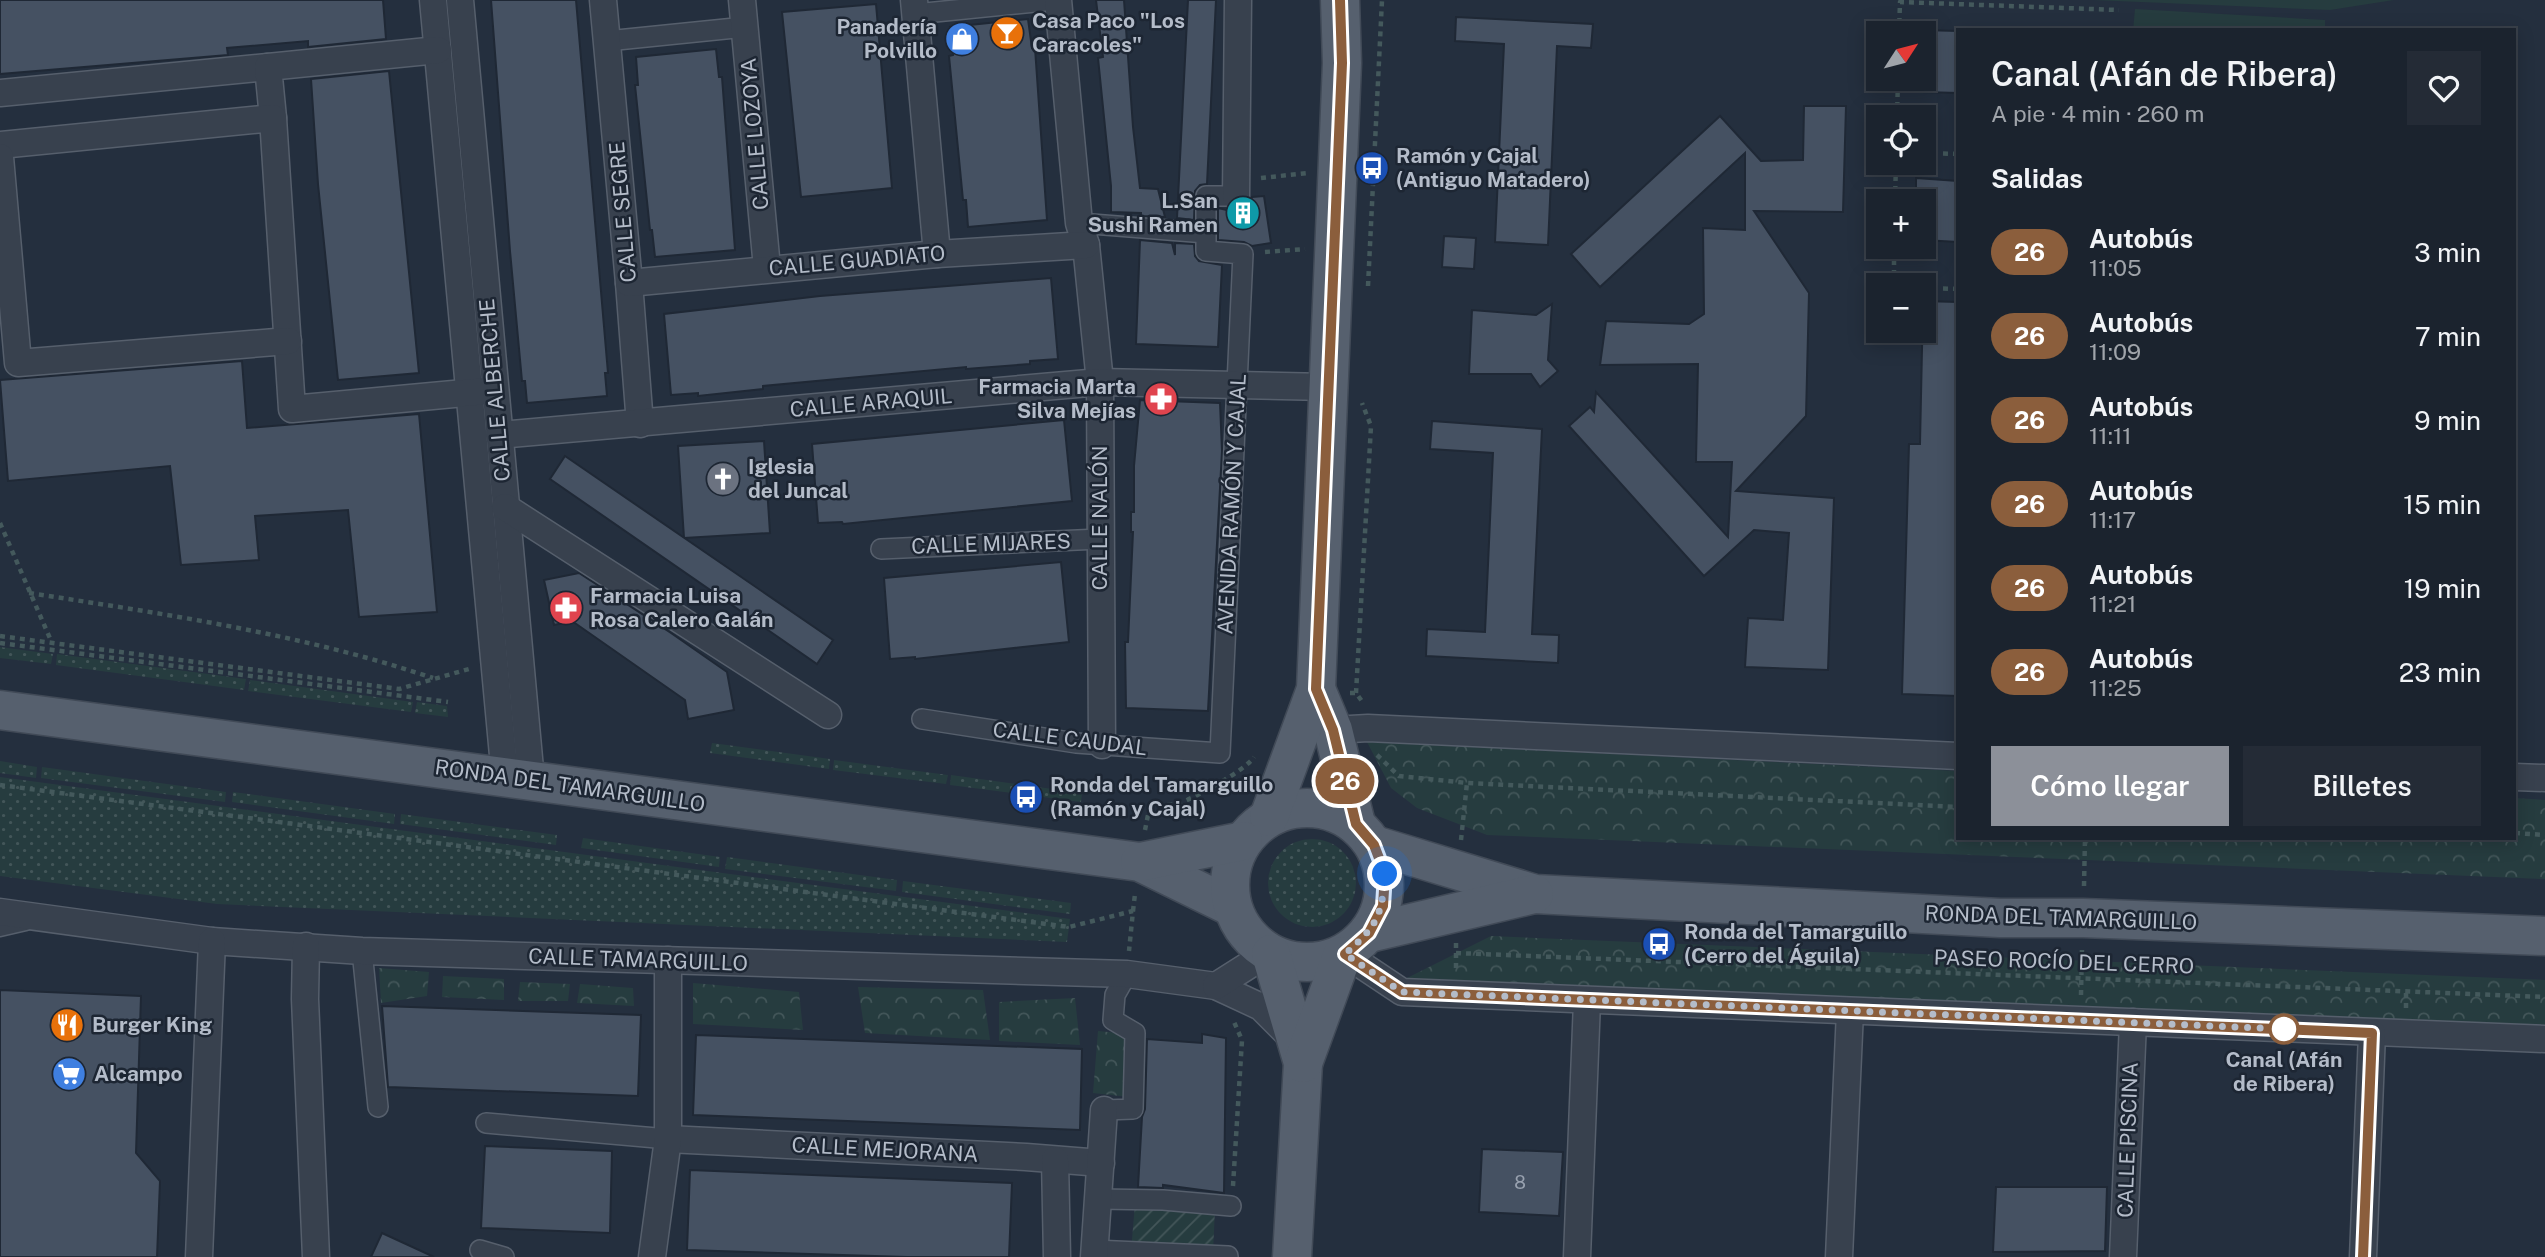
<!DOCTYPE html>
<html lang="es">
<meta charset="utf-8">
<style>
:root{--surface:#1b232e;--page:#242b36;--text:#f1f3f6;--muted:#a0a4aa;--line:#39404a;--accent:#8c9099}
body{margin:0;font-family:"Public Sans",sans-serif;background:var(--page);color:var(--text);height:100vh;display:flex;flex-direction:column;font-size:26px;white-space:nowrap}
*{box-sizing:border-box;margin:0}
p{font-size:23px;color:var(--muted)}
.icon{flex:none;width:38px;height:38px;fill:none;stroke:currentColor;stroke-width:2;stroke-linecap:round;stroke-linejoin:round}
.map{position:relative;flex:1;overflow:hidden}
.panel{position:absolute;left:1956px;top:28px;width:560px;height:812px;display:flex;flex-direction:column;background:var(--surface);border-radius:0px;box-shadow:0 4px 18px #0003,0 0 0 2px var(--line)}
.panel>*{flex:none}
.badge{padding:0 14px;border-radius:23px;font-size:24px;line-height:46px}
.needle{width:46px;rotate:54deg}
.buttons{position:absolute;left:1866px;top:21px;display:grid;gap:14px}
.buttons a{display:grid;place-items:center;width:70px;height:70px;border-radius:0px;background:var(--surface);box-shadow:0 4px 18px #0003,0 0 0 2px var(--line);font-size:35px}
.you{position:absolute;width:35px;height:35px;margin:-18px;border:5px solid #fff;border-radius:50%;background:#1a73e8;box-shadow:0 0 0 10px #1a73e833}
.map>.badge{position:absolute;translate:-50% -50%;box-shadow:0 0 0 4px #fff}
h2{padding:0 35px;font-size:26px;line-height:63px}
.round{display:grid;place-items:center;flex:none;width:74px;height:74px;border-radius:0px;background:var(--page)}
.headline{display:flex;align-items:center;justify-content:space-between;height:119px;padding:0 35px}
h1{font-size:33px;font-weight:600;line-height:52px}
.button{display:flex;gap:14px;margin-top:auto;padding:14px 35px}
.button a{flex:1;height:80px;border-radius:0px;background:var(--accent);color:#fff;font-size:28px;font-weight:600;line-height:80px;text-align:center}
.button a+a{background:var(--page);color:var(--text)}
ul{padding:0;list-style:none}
li{display:flex;align-items:center;gap:21px;height:84px;padding:0 35px}
li div{flex:1}
li b{display:block;font-size:26px}
li em{font-style:normal}
li .badge{min-width:77px;font-weight:700;text-align:center}
.map>svg:first-child{display:block}
</style>
<div class="map">
<svg width="2545" height="1257" viewBox="0 0 2545 1257">
<defs>
<pattern id="grass-dots" width="8" height="8" patternUnits="userSpaceOnUse" patternTransform="scale(1.75)"><rect width="8" height="8" fill="#263c3f"/><path d="M2 2h.1M6 6h.1" fill="none" stroke="#435659" stroke-width="1.8" stroke-linecap="round"/></pattern>
<pattern id="forest-crowns" width="20" height="18" patternUnits="userSpaceOnUse" patternTransform="scale(1.75)"><rect width="20" height="18" fill="#263c3f"/><path d="M2 6a3 3 0 1 1 6 0M12 15a3 3 0 1 1 6 0" fill="none" stroke="#435659"/></pattern>
<pattern id="garden-furrows" width="10" height="10" patternUnits="userSpaceOnUse" patternTransform="scale(1.75)"><rect width="10" height="10" fill="#263c3f"/><path d="M-1 1l2-2M0 10L10 0M9 11l2-2" fill="none" stroke="#435659"/></pattern>
</defs>
<rect width="100%" height="100%" fill="#242f3e"/>
<!-- grass -->
<g fill="url(#grass-dots)">
<polygon points="0,647 53,654 51,664 0,658"/>
<polygon points="57,654 246,679 244,690 56,665"/>
<polygon points="250,680 413,702 411,712 248,691"/>
<polygon points="417,702 447,706 448,717 415,713"/>
<polygon points="712,743 830,759 829,769 710,753"/>
<polygon points="834,760 948,775 946,784 833,770"/>
<polygon points="0,761 37,767 36,778 0,773"/>
<polygon points="42,767 226,792 225,802 41,778"/>
<polygon points="951,775 1082,793 1081,802 950,785"/>
<polygon points="0,777 1070,919 1067,942 217,904 0,876"/>
<polygon points="233,792 395,814 394,824 232,802"/>
<polygon points="401,814 557,835 556,845 400,824"/>
<polygon points="583,838 720,857 719,867 581,848"/>
<circle cx="1312" cy="883" r="44"/>
<polygon points="727,857 897,880 896,891 725,869"/>
<polygon points="903,881 1071,903 1070,914 902,892"/>
</g>
<!-- forest -->
<g fill="url(#forest-crowns)">
<polygon points="1367,742 1958,771 1958,838 2515,838 2515,798 2545,800 2545,879 1487,835 1417,808 1391,788"/>
<polygon points="1491,936 2545,980 2545,1026 1405,979"/>
<polygon points="379,968 429,972 427,996 381,1003"/>
<polygon points="443,976 504,979 504,1000 442,997"/>
<polygon points="520,982 570,984 568,1001 518,1001"/>
<polygon points="693,983 799,992 803,1030 693,1024"/>
<polygon points="580,984 633,988 634,1006 577,1003"/>
<polygon points="858,987 983,990 990,1040 865,1033"/>
<polygon points="1075,998 1080,1045 999,1041 999,1002"/>
<polygon points="1098,1031 1129,1034 1129,1097 1093,1093"/>
</g>
<!-- garden -->
<polygon fill="url(#garden-furrows)" points="1135,1204 1215,1209 1213,1253 1131,1251"/>
<!-- pitch -->
<g fill="#263c3f">
<polygon points="2093,0 2394,0 2330,10"/>
<polygon points="2135,9 2325,20 2325,30 2133,30"/>
</g>
<!-- building -->
<g fill="#455162" stroke="#1f2835" stroke-width="2">
<polygon points="0,0 383,0 386,39 308,47 308,41 227,48 228,55 0,74"/>
<polygon points="491,0 576,0 608,373 605,373 607,396 527,403 525,381 522,381 510,251"/>
<polygon points="1096,0 1124,0 1133,127 1140,188 1158,189 1165,217 1141,216 1141,213 1111,212 1111,186 1098,58 1103,57"/>
<polygon points="1188,0 1216,0 1207,184 1200,185 1195,191 1194,220 1177,218"/>
<polygon points="876,4 892,188 801,197 782,12"/>
<polygon points="1456,17 1593,24 1591,48 1557,46 1548,245 1495,242 1504,44 1455,41"/>
<polygon points="1028,19 1032,48 1035,48 1047,220 968,227 966,200 963,200 949,56 953,55 950,27"/>
<polygon points="1923,30 1958,31 1958,93 1923,92"/>
<polygon points="716,49 719,77 722,77 735,250 655,257 652,230 650,230 635,85 638,85 636,57"/>
<polygon points="389,71 419,373 338,380 318,184 311,79"/>
<polygon points="1804,106 1846,106 1843,212 1754,211 1809,293 1806,416 1736,491 1834,498 1828,670 1745,667 1748,618 1783,620 1789,533 1754,530 1704,576 1569,426 1590,407 1594,412 1596,392 1728,537 1732,462 1696,462 1698,364 1600,365 1606,321 1689,324 1704,314 1703,228 1745,230 1745,153 1600,287 1571,254 1720,116 1761,161 1803,160"/>
<polygon points="1916,178 1958,181 1958,242 1923,240 1923,201 1916,201"/>
<polygon points="1264,196 1271,243 1252,246 1244,242 1218,240 1218,208 1235,212 1243,210 1249,205 1252,197"/>
<polygon points="1444,236 1476,238 1474,269 1442,267"/>
<polygon points="1140,240 1172,243 1175,255 1175,243 1194,244 1195,256 1199,261 1222,265 1218,347 1136,344"/>
<polygon points="1051,278 1058,359 1030,361 1030,364 966,369 966,367 763,386 763,389 698,396 698,393 671,395 664,314 820,296"/>
<polygon points="1923,301 1958,302 1958,696 1902,694 1909,444 1920,444"/>
<polygon points="1552,304 1548,360 1558,371 1540,387 1531,374 1469,374 1472,310 1536,315"/>
<polygon points="242,361 247,428 419,414 437,612 359,617 348,510 255,516 259,560 181,565 170,466 8,481 0,380"/>
<polygon points="1140,400 1220,403 1222,451 1208,711 1126,708 1125,642 1128,642 1133,532 1131,532 1131,512 1134,512 1134,466"/>
<polygon points="1064,420 1072,501 843,524 842,522 818,523 812,444"/>
<polygon points="1432,421 1542,429 1532,634 1559,635 1558,663 1426,656 1427,629 1485,632 1493,453 1430,449"/>
<polygon points="764,441 770,533 684,538 678,446"/>
<polygon points="565,456 833,640 817,664 550,479"/>
<polygon points="1061,562 1069,642 915,659 915,657 890,659 884,578"/>
<polygon points="579,573 671,633 727,672 734,710 688,719 685,700 572,621 554,625 544,580"/>
<polygon points="0,990 141,996 136,1153 160,1181 157,1257 0,1257"/>
<polygon points="382,1006 641,1015 638,1096 388,1087"/>
<polygon points="1202,1034 1226,1038 1224,1193 1163,1185 1163,1188 1138,1187 1142,1117 1145,1109 1147,1039 1202,1043"/>
<polygon points="696,1035 1082,1049 1080,1130 693,1115"/>
<polygon points="485,1146 612,1151 610,1233 481,1228"/>
<polygon points="1482,1149 1563,1152 1559,1216 1479,1212"/>
<polygon points="690,1170 1012,1183 1009,1257 907,1257 687,1250"/>
<polygon points="1996,1187 2107,1187 2105,1251 1993,1252"/>
<polygon points="382,1233 434,1257 371,1257"/>
</g>
<g fill="none" stroke-linecap="round" stroke-linejoin="round">
<!-- service casing -->
<g stroke="#565f6c" stroke-width="17">
<polyline id="service" points="0,929 26,923"/>
</g>
<!-- pedestrian casing -->
<g stroke="#565f6c" stroke-width="22">
<g id="pedestrian">
<polyline points="915,14 1055,0"/>
<polyline points="607,41 745,27"/>
<polyline points="1079,223 1206,233"/>
<polyline points="881,549 1100,539"/>
<polyline points="922,719 1076,743 1220,753 1243,254 1206,251 1206,196 1236,196"/>
<polyline points="362,951 378,1107"/>
<polyline points="1104,1110 1133,1109 1135,1033 1113,1020 1115,995 1127,974"/>
<polyline points="486,1123 668,1139"/>
<polyline points="1099,1199 1163,1200 1231,1206"/>
<polyline points="480,1250 504,1257"/>
<polyline points="1094,1250 1228,1256"/>
</g>
</g>
<!-- minor casing -->
<g stroke="#565f6c" stroke-width="29">
<g id="minor">
<polyline points="433,0 505,777"/>
<polyline points="460,0 531,780"/>
<polyline points="603,0 629,283 640,424"/>
<polyline points="742,0 767,268"/>
<polyline points="914,0 937,254"/>
<polyline points="1058,0 1079,223 1086,245 1100,382 1102,745"/>
<polyline points="0,93 268,67"/>
<polyline points="273,118 268,67 438,50"/>
<polyline points="0,145 273,118 292,409 486,391"/>
<polyline points="0,157 18,363 288,341"/>
<polyline points="1236,196 1238,0"/>
<polyline points="629,283 937,254 1086,245"/>
<polyline points="499,435 1100,382 1327,387"/>
<polyline points="505,507 828,715"/>
<polyline points="1333,730 1368,728 1958,756"/>
<polyline points="2515,777 2545,778"/>
<polyline points="0,912 212,941 362,951 1127,974 1216,986 1261,1007 1293,1039"/>
<polyline points="306,946 305,999 316,1257"/>
<polyline points="1345,954 1402,992 2545,1039"/>
<polyline points="1216,986 1268,953"/>
<polyline points="668,1139 1026,1157 1101,1163"/>
<polyline points="1055,1160 1057,1257"/>
<polyline points="199,1257 212,941"/>
<polyline points="652,1257 668,1139 668,960"/>
<polyline points="1094,1257 1104,1110"/>
<polyline points="1577,1257 1587,1001"/>
<polyline points="1839,1257 1850,1011"/>
<polyline points="2123,1257 2133,1022"/>
<polyline points="2363,1257 2372,1033"/>
</g>
</g>
<!-- primary casing -->
<g stroke="#414a57" stroke-width="41">
<g id="primary">
<polyline points="1316,689 1333,730 1356,824"/>
<polyline points="0,710 1140,862 1232,907"/>
<circle cx="1307" cy="885" r="77"/>
<polyline points="1269,817 1316,689 1342,63 1340,0"/>
<polyline points="1374,845 1535,894 2000,918 2083,918 2545,936"/>
<polyline points="1140,862 1243,841"/>
<polyline points="1369,933 1534,894"/>
<polyline points="1271,954 1303,1063 1292,1257"/>
<polyline points="1303,1063 1342,956"/>
</g>
</g>
<!-- path -->
<g stroke="#44595c" stroke-width="4.5" stroke-dasharray="5 5" stroke-linecap="butt">
<polyline points="1899,33 1900,2 2119,10"/>
<polyline points="1897,117 1898,79"/>
<polyline points="1923,153 1958,154"/>
<polyline points="1261,178 1308,173"/>
<polyline points="1895,201 1896,163"/>
<polyline points="1265,252 1305,249"/>
<polyline points="1894,285 1894,247"/>
<polyline points="1368,286 1382,0"/>
<polyline points="1923,288 1958,289"/>
<polyline points="0,523 52,643"/>
<path d="M 29,593 C 165,614 302,634 433,678"/>
<polyline points="0,636 399,689 469,669"/>
<polyline points="0,643 448,702"/>
<polyline points="1350,693 1356,693 1364,704"/>
<polyline points="1356,693 1371,426 1362,403"/>
<polyline points="1377,755 1399,776 1467,783 1958,807"/>
<polyline points="0,785 1069,927 1133,911 1129,951"/>
<path d="M 1145,830 L 1149,810 C 1159,802 1168,807 1180,803 C 1196,797 1246,770 1254,757"/>
<polyline points="2515,833 2545,835"/>
<polyline points="1461,840 1467,783"/>
<polyline points="2084,886 2085,838"/>
<polyline points="1133,911 1135,894"/>
<polyline points="1456,943 1456,969"/>
<polyline points="1456,953 2545,997"/>
<polyline points="2081,995 2082,948"/>
<polyline points="2406,1008 2406,991"/>
<polyline points="1233,1186 1242,1040 1234,1022"/>
</g>
<!-- service -->
<use href="#service" stroke="#38414e" stroke-width="14"/>
<!-- pedestrian -->
<use href="#pedestrian" stroke="#38414e" stroke-width="19"/>
<!-- minor -->
<use href="#minor" stroke="#38414e" stroke-width="26"/>
<!-- primary -->
<use href="#primary" stroke="#56606e" stroke-width="38"/>
</g>
<g fill="none" stroke-linecap="round" stroke-linejoin="round">
<!-- line casing -->
<g stroke="#fff" stroke-width="16">
<polyline id="line" points="1340,0 1342,63 1316,689 1333,730 1356,824 1374,845 1385,874 1383,906 1369,933 1345,954 1402,992 2372,1033 2363,1257"/>
</g>
<!-- line -->
<use href="#line" stroke="#8b5e3c" stroke-width="10"/>
<!-- walk -->
<path stroke="#b4bcc9" stroke-width="7" stroke-dasharray="0 12.6" d="M 1385,874 C 1382,916 1377,926 1345,954 L 1402,992 L 2284,1029"/>
</g>
<!-- icons -->
<defs>
<g id="bar-disc" transform="scale(1.75)"><circle r="9.5" fill="#e8710a" stroke="#1d2633"/><path d="M-6-5H6L.8 .8V4.5H3.5V6h-7V4.5H-.8V.8Z" fill="#fff"/></g>
<g id="shop-disc" transform="scale(1.75)"><circle r="9.5" fill="#3f7fe0" stroke="#1d2633"/><path d="M-5-2.5h2.3a2.7 3.5 0 0 1 5.4 0H5L5.5 6h-11ZM-1.5-2.5h3a1.5 2.3 0 0 0-3 0Z" fill="#fff"/></g>
<g id="bus-disc" transform="scale(1.75)"><circle r="9.5" fill="#1a4fb4" stroke="#1d2633"/><path d="M-5-6H5V4H4V6H2V4H-2V6H-4V4H-5ZM-3.5-4V0h7V-4ZM-3.5 1.2v1.5H-2V1.2ZM2 1.2v1.5H3.5V1.2Z" fill="#fff"/></g>
<g id="building-disc" transform="scale(1.75)"><circle r="9.5" fill="#0f9aa8" stroke="#1d2633"/><path d="M-4-6H4V6H1V3H-1V6H-4ZM-2.5-4.3h1.7v1.8h-1.7ZM.8-4.3h1.7v1.8H.8ZM-2.5-1h1.7V.8h-1.7ZM.8-1h1.7V.8H.8Z" fill="#fff"/></g>
<g id="pharmacy-disc" transform="scale(1.75)"><circle r="9.5" fill="#e0444e" stroke="#1d2633"/><path d="M-2-6h4v4h4v4h-4v4h-4v-4h-4v-4h4Z" fill="#fff"/></g>
<g id="church-disc" transform="scale(1.75)"><circle r="9.5" fill="#6b7280" stroke="#1d2633"/><path d="M-1.2-6h2.4v3.5h3.3v2.4h-3.3V6h-2.4V-.1h-3.3v-2.4h3.3Z" fill="#fff"/></g>
<g id="restaurant-disc" transform="scale(1.75)"><circle r="9.5" fill="#e8710a" stroke="#1d2633"/><path d="M-5-6h1v4h1v-4h1v4h1v-4h1v5L-1.5 .5V6h-2V.5L-5-1ZM5-6V6H3V1.5H1.5Q1.5-4 5-6Z" fill="#fff"/></g>
<g id="supermarket-disc" transform="scale(1.75)"><circle r="9.5" fill="#3f7fe0" stroke="#1d2633"/><path d="M-6-5.5h2.5l.6 2H6L4.5 2H-2.5L-4.4-4H-6ZM-1.5 3.2a1.3 1.3 0 1 0 .1 0ZM3 3.2a1.3 1.3 0 1 0 .1 0Z" fill="#fff"/></g>
</defs>
<g fill-rule="evenodd">
<use href="#bar-disc" x="1007" y="33"/>
<use href="#shop-disc" x="962" y="39"/>
<use href="#bus-disc" x="1372" y="168"/>
<use href="#building-disc" x="1243" y="213"/>
<use href="#pharmacy-disc" x="1161" y="399"/>
<use href="#church-disc" x="723" y="479"/>
<use href="#pharmacy-disc" x="566" y="608"/>
<use href="#bus-disc" x="1026" y="797"/>
<use href="#bus-disc" x="1659" y="944"/>
<use href="#restaurant-disc" x="67" y="1025"/>
<use href="#supermarket-disc" x="69" y="1074"/>
</g>
<!-- markers -->
<circle fill="#fff" stroke="#8b5e3c" stroke-width="3.5" cx="2284" cy="1029" r="14"/>
<g text-anchor="middle" stroke-width="5" stroke-linejoin="round" paint-order="stroke">
<!-- number labels -->
<g font-size="18" fill="#98a1af">
<text x="1520" y="1189">8</text>
</g>
<!-- poi labels -->
<g font-size="21" font-weight="bold" fill="#b4bcc9" stroke="#1d2633" text-anchor="start">
<text x="1032" y="28">Casa Paco "Los<tspan x="1032" dy="24">Caracoles"</tspan></text>
<text x="937" y="34" text-anchor="end">Panadería<tspan x="937" dy="24">Polvillo</tspan></text>
<text x="1396" y="163">Ramón y Cajal<tspan x="1396" dy="24">(Antiguo Matadero)</tspan></text>
<text x="1218" y="208" text-anchor="end">L.San<tspan x="1218" dy="24">Sushi Ramen</tspan></text>
<text x="1136" y="394" text-anchor="end">Farmacia Marta<tspan x="1136" dy="24">Silva Mejías</tspan></text>
<text x="748" y="474">Iglesia<tspan x="748" dy="24">del Juncal</tspan></text>
<text x="590" y="603">Farmacia Luisa<tspan x="590" dy="24">Rosa Calero Galán</tspan></text>
<text x="1050" y="792">Ronda del Tamarguillo<tspan x="1050" dy="24">(Ramón y Cajal)</tspan></text>
<text x="1684" y="939">Ronda del Tamarguillo<tspan x="1684" dy="24">(Cerro del Águila)</tspan></text>
<text x="92" y="1032">Burger King</text>
<text x="94" y="1081">Alcampo</text>
</g>
<!-- street labels -->
<g font-size="21" fill="#b4bcc9" stroke="#1d2633">
<text transform="translate(755 134) rotate(-95)" y="7">CALLE LOZOYA</text>
<text transform="translate(623 212) rotate(-95)" y="7">CALLE SEGRE</text>
<text transform="translate(857 261) rotate(-5)" y="7">CALLE GUADIATO</text>
<text transform="translate(495 390) rotate(-95)" y="7">CALLE ALBERCHE</text>
<text transform="translate(871 403) rotate(-5)" y="7">CALLE ARAQUIL</text>
<text transform="translate(1232 504) rotate(-87)" y="7">AVENIDA RAMÓN Y CAJAL</text>
<text transform="translate(1100 518) rotate(-90)" y="7">CALLE NALÓN</text>
<text transform="translate(991 544) rotate(-2)" y="7">CALLE MIJARES</text>
<text transform="translate(1070 739) rotate(7)" y="7">CALLE CAUDAL</text>
<text transform="translate(570 786) rotate(8)" y="7">RONDA DEL TAMARGUILLO</text>
<text transform="translate(2061 918) rotate(2)" y="7">RONDA DEL TAMARGUILLO</text>
<text transform="translate(638 960) rotate(2)" y="7">CALLE TAMARGUILLO</text>
<text transform="translate(2064 962) rotate(2)" y="7">PASEO ROCÍO DEL CERRO</text>
<text transform="translate(2128 1140) rotate(-88)" y="7">CALLE PISCINA</text>
<text transform="translate(885 1150) rotate(3)" y="7">CALLE MEJORANA</text>
</g>
<!-- stop labels -->
<g font-size="21" font-weight="bold" fill="#b4bcc9" stroke="#1d2633">
<text x="2284" y="1067">Canal (Afán<tspan x="2284" dy="24">de Ribera)</tspan></text>
</g>
</g>
</svg>
<div class="buttons">
<a><svg class="needle" viewBox="-14 -14 28 28"><path d="M0-13l5 13h-10z" fill="#e53935"/><path d="M0 13l5-13h-10z" fill="#a0a4aa"/></svg></a>
<a><svg class="icon" aria-label="locate" viewBox="0 0 24 24"><circle cx="12" cy="12" r="6"/><path d="M12 2v4M12 18v4M2 12h4M18 12h4"/></svg></a>
<a>+</a>
<a>−</a>
</div>
<div class="you" style="left:1385px;top:874px"></div>
<b class="badge" style="left:1345px;top:781px;background:#8b5e3c;color:#fff">26</b>
<section class="panel">
<div class="headline"><div><h1>Canal (Afán de Ribera)</h1><p>A pie · 4 min · 260 m</p></div><a class="round"><svg class="icon" aria-label="heart" viewBox="0 0 24 24"><path d="M12 20l-8-8c-3-5 5-10 8-4 3-6 11-1 8 4z"/></svg></a></div>
<h2>Salidas</h2>
<ul>
<li><span class="badge" style="background:#8b5e3c;color:#fff">26</span><div><b>Autobús</b><p>11:05</p></div><em>3 min</em></li>
<li><span class="badge" style="background:#8b5e3c;color:#fff">26</span><div><b>Autobús</b><p>11:09</p></div><em>7 min</em></li>
<li><span class="badge" style="background:#8b5e3c;color:#fff">26</span><div><b>Autobús</b><p>11:11</p></div><em>9 min</em></li>
<li><span class="badge" style="background:#8b5e3c;color:#fff">26</span><div><b>Autobús</b><p>11:17</p></div><em>15 min</em></li>
<li><span class="badge" style="background:#8b5e3c;color:#fff">26</span><div><b>Autobús</b><p>11:21</p></div><em>19 min</em></li>
<li><span class="badge" style="background:#8b5e3c;color:#fff">26</span><div><b>Autobús</b><p>11:25</p></div><em>23 min</em></li>
</ul>
<div class="button"><a>Cómo llegar</a><a>Billetes</a></div>
</section>
</div>
